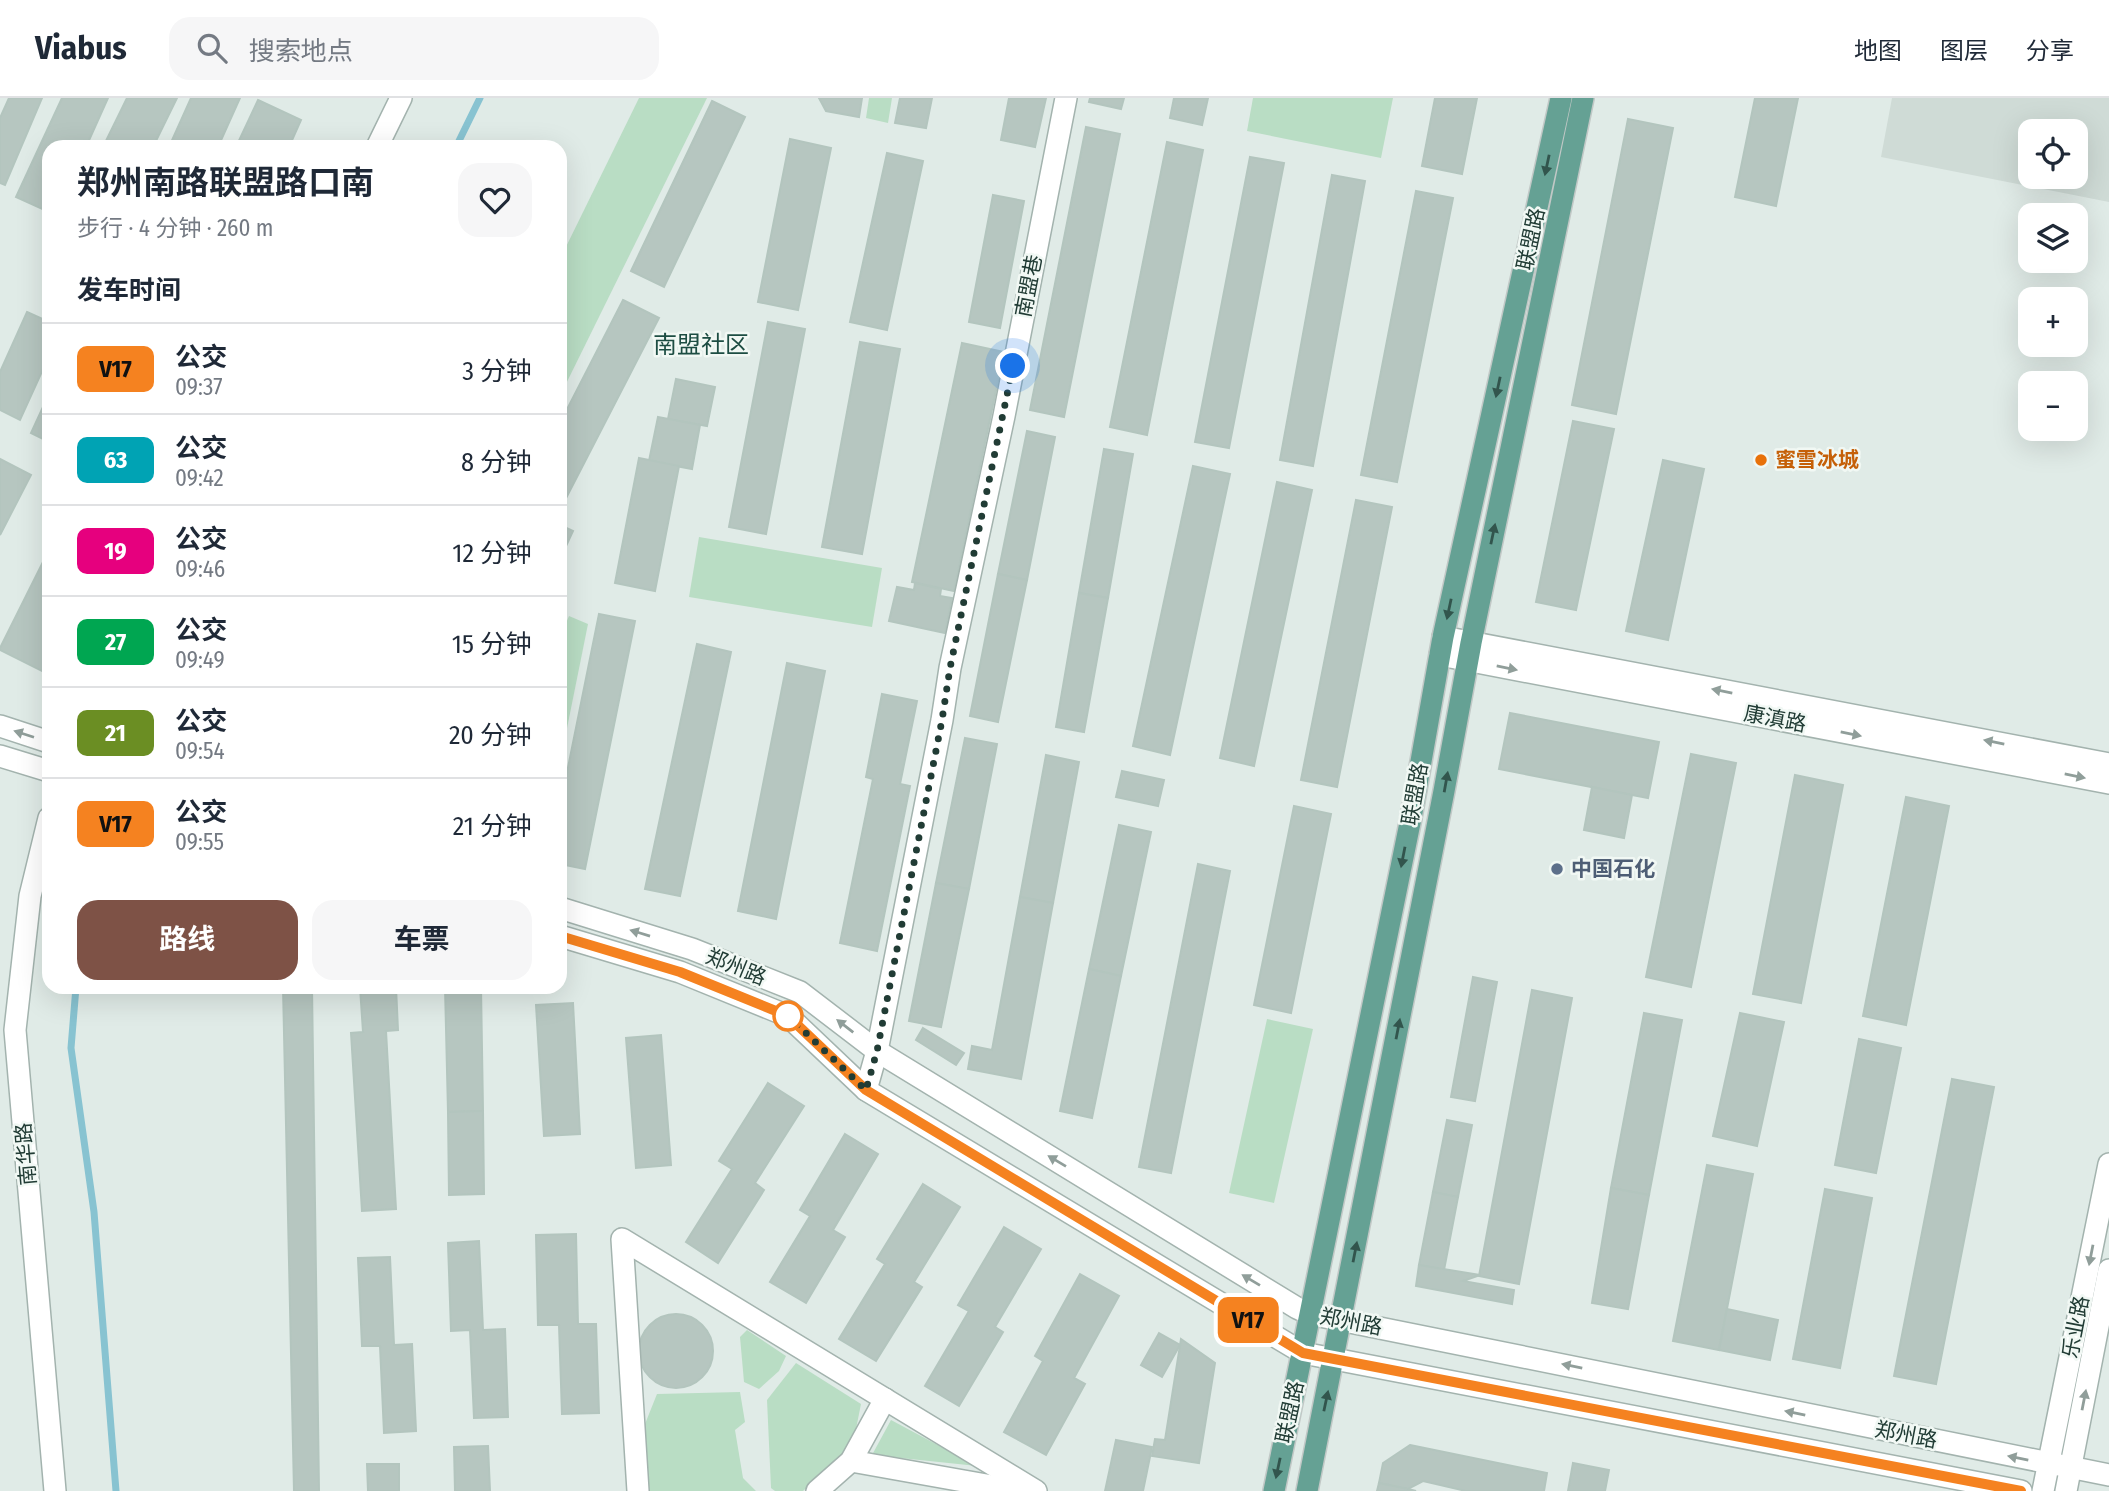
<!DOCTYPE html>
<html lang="zh">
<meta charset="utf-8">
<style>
:root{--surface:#fff;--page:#f6f6f7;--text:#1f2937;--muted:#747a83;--line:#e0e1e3;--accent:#7e5246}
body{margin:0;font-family:"Fira Sans Condensed","Noto Sans SC",sans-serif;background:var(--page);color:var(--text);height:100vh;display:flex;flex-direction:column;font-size:26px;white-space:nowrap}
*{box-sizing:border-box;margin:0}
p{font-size:23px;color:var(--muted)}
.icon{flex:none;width:38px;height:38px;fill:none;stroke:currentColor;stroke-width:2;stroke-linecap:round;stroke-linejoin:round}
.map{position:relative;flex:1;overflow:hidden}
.panel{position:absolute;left:42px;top:42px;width:525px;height:854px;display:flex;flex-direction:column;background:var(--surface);border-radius:21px;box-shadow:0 7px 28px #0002}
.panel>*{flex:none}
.badge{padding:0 14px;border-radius:10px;font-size:24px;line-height:46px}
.controls{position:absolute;left:2018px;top:21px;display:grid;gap:14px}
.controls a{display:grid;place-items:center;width:70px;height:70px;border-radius:14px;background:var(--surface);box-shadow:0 7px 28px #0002;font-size:35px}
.you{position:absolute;width:35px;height:35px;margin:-18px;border:5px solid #fff;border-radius:50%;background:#1a73e8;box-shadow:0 0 0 10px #1a73e833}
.map>.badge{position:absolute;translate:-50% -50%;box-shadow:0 0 0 4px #fff}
h2{padding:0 35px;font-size:26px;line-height:63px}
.round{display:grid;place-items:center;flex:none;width:74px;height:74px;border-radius:21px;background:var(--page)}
.overview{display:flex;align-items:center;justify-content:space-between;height:119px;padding:0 35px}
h1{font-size:33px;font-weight:700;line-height:52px}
.primary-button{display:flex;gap:14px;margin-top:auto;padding:14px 35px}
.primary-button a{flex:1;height:80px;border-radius:21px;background:var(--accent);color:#fff;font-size:28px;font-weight:700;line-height:80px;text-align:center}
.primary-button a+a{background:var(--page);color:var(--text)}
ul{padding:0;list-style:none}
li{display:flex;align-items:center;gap:21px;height:91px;padding:0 35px;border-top:2px solid var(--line)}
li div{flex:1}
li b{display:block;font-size:26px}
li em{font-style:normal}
li .badge{min-width:77px;font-weight:700;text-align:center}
header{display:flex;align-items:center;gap:42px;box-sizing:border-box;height:98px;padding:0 35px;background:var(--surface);border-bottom:2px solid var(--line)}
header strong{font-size:33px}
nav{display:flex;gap:38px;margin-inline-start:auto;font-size:24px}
.search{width:490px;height:63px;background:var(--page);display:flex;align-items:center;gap:18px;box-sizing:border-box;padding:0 24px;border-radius:21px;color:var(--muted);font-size:26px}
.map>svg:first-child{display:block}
</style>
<header>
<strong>Viabus</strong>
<div class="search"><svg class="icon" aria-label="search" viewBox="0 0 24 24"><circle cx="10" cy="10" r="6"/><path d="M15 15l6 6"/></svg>搜索地点</div>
<nav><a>地图</a><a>图层</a><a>分享</a></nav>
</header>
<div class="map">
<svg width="2109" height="1393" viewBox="0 0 2109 1393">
<rect width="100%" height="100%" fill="#e0ebe7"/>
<!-- built -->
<path fill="#cfdbd6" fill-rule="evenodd" d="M 1892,0 L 2109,0 L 2109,104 L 1881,59 ZM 2030,33 L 2076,33 L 2076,79 L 2030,79 Z"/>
<!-- green -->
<g fill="#b9ddc4">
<polygon points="639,0 707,0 560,298 560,161"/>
<polygon points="869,0 892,0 888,25 866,20"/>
<polygon points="1253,0 1393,0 1381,60 1247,33"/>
<polygon points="699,439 882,470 872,529 689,499"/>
<polygon points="569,518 588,526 560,665 560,539"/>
<polygon points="1267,921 1313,931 1274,1105 1229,1095"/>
<polygon points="747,1232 786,1258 779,1273 759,1291 744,1284 740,1239"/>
<polygon points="796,1265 861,1306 854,1341 840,1359 803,1393 775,1393 771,1390 767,1302"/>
<polygon points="740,1294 745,1324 735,1332 743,1380 756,1393 643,1393 639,1341 657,1296"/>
<polygon points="891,1322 977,1368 872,1357"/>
</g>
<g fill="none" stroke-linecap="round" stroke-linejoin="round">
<!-- stream -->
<g stroke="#88c3d1" stroke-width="7">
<polyline points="456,49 480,0"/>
<polyline points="76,889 71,950 94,1114 116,1393"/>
</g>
</g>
<!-- building -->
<g fill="#b6c6c0" stroke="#b3c5be" stroke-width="2">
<polygon points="9,0 42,0 5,87 0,85 0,20"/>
<polygon points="62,0 108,0 86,49 49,49 49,114 16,99"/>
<polygon points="127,0 177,0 153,49 103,49"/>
<polygon points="191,0 240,0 218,49 169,49"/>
<polygon points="819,0 862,0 859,19 826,13"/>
<polygon points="900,0 932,0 926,30 895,25"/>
<polygon points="1009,0 1046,0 1035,49 1001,42"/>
<polygon points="1090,0 1124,0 1121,11 1089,4"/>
<polygon points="1174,0 1208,0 1202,27 1170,20"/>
<polygon points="1435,0 1477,0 1462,76 1422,68"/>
<polygon points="1755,0 1798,0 1776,108 1735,99"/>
<polygon points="258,2 301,22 289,49 236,49"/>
<polygon points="712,3 745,19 664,189 631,173"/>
<polygon points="1628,21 1673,30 1616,316 1572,307"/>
<polygon points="1086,29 1120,36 1064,319 1030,312"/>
<polygon points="790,41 831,50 798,212 758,204"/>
<polygon points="1167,44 1203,52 1147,337 1110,329"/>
<polygon points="887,55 923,63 887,232 850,224"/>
<polygon points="1250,59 1284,65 1229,350 1195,344"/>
<polygon points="1332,77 1365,83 1313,368 1280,362"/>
<polygon points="1416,93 1453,100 1397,384 1361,377"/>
<polygon points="993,97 1024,103 1000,230 969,224"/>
<polygon points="623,202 659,220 563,406 560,405 560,325"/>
<polygon points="27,214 49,224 49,258 20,322 0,312 0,274"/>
<polygon points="768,224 805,231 766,436 729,429"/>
<polygon points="860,244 900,251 862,456 822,449"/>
<polygon points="962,245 1004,254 954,493 912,484"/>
<polygon points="676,281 715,289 707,328 668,321"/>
<polygon points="49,296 49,344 31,335"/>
<polygon points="658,319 700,327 692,371 649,363"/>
<polygon points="1573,323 1614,331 1576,512 1536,504"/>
<polygon points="1027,333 1055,339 1027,482 998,476"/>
<polygon points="1104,351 1133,356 1108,500 1079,495"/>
<polygon points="639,360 679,368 655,493 615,485"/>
<polygon points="0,361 31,377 0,437"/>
<polygon points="1663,362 1704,371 1668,542 1626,533"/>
<polygon points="1193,368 1230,376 1170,657 1133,648"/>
<polygon points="1277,384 1312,392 1254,668 1220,660"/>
<polygon points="1356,402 1392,409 1337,689 1301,682"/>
<polygon points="560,427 573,433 560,461"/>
<polygon points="49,452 49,569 46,575 0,552 0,550"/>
<polygon points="998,476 1027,482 998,624 970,618"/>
<polygon points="915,485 941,491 940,498 952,500 945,535 889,523 897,489 914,492"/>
<polygon points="1079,495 1108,500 1084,634 1056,629"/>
<polygon points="599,516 635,523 585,771 560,766 560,709"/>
<polygon points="697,546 731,554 680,798 645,791"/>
<polygon points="787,565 825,573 776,821 738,813"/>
<polygon points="882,596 917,603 900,686 910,688 877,853 840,845 873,681 866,679"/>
<polygon points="1510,615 1659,644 1648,700 1499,671"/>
<polygon points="965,640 997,646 969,791 936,785"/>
<polygon points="1691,656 1736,665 1691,889 1646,879"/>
<polygon points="1046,657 1079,664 1053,805 1020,799"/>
<polygon points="1122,673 1164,682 1158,708 1116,699"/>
<polygon points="1795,677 1843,687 1801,905 1753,896"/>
<polygon points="1592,689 1632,697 1624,740 1584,732"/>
<polygon points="1906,699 1949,708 1906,927 1863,918"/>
<polygon points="1294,708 1331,716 1291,915 1254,907"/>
<polygon points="1119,727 1151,734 1121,878 1089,871"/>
<polygon points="1198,766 1230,773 1171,1075 1139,1069"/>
<polygon points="936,785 969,791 941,929 909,923"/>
<polygon points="1020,799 1053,805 1021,981 968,971 972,948 992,952"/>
<polygon points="1089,871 1121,878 1092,1020 1060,1013"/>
<polygon points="1473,879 1497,884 1475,1003 1451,999"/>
<polygon points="283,889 312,889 319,1393 294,1393"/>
<polygon points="360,889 396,889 398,932 386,933 396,1111 362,1113 351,935 363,934"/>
<polygon points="445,889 481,889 483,1013 448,1014"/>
<polygon points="1532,892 1572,900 1519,1186 1479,1178"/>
<polygon points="573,905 580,1036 544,1038 536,907"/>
<polygon points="1644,915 1682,922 1649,1097 1611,1090"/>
<polygon points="1740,915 1784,924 1757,1048 1713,1038"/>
<polygon points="923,930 964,955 956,967 916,942"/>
<polygon points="661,937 671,1067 636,1070 626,940"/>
<polygon points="1859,941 1901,950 1876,1075 1835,1067"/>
<polygon points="1952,981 1994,989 1936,1286 1894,1278"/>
<polygon points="768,985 804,1008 755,1085 764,1092 718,1165 686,1144 732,1071 719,1063"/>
<polygon points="483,1013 484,1096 449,1097 448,1014"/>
<polygon points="1447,1022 1472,1027 1458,1099 1433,1094"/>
<polygon points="845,1036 878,1056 833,1132 845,1139 806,1205 770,1184 810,1118 800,1112"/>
<polygon points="1707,1067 1753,1076 1719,1252 1673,1243"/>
<polygon points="923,1086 960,1109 914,1184 922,1189 876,1263 839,1241 885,1166 877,1161"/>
<polygon points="1611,1090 1649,1097 1628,1211 1592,1205"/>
<polygon points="1825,1091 1872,1100 1840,1270 1793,1261"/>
<polygon points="1433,1094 1458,1099 1444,1172 1419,1167"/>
<polygon points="1004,1129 1041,1151 995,1229 1003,1234 959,1308 925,1288 969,1213 958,1207"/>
<polygon points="576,1136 578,1226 596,1226 599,1315 562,1316 559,1227 538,1227 536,1137"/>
<polygon points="479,1143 483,1232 505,1231 508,1319 474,1320 470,1232 451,1233 448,1145"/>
<polygon points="390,1159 394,1247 412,1246 416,1333 384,1335 380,1248 362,1248 358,1160"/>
<polygon points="1419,1167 1480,1177 1463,1183 1514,1192 1512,1206 1416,1188"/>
<polygon points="1080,1176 1119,1198 1074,1280 1085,1286 1046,1357 1004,1334 1043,1263 1035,1258"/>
<polygon points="1727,1211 1778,1222 1770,1262 1719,1252"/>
<circle cx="676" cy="1253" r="37"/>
<polygon points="1159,1235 1180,1247 1162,1279 1141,1267"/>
<polygon points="1181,1241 1215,1265 1199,1365 1152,1358 1155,1341 1165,1342"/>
<polygon points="1116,1342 1152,1349 1143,1393 1105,1393"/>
<polygon points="1410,1347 1547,1375 1544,1393 1466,1393 1423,1383 1408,1391 1379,1385 1383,1365"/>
<polygon points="488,1348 490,1393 455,1393 454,1349"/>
<polygon points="1573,1365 1609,1372 1605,1393 1568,1393"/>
<polygon points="367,1366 399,1366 399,1393 368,1393"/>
<polygon points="1379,1385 1408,1391 1416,1393 1377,1393"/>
</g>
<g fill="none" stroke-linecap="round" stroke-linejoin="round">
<!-- minor casing -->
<g stroke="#a3b3ae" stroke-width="24">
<g id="minor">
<polyline points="377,49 401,0"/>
<polyline points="1443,539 2109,666"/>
<polyline points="1440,557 2109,685"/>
<polyline points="0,628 49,644"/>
<polyline points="0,658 49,673"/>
<polyline points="49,720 30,798 15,932 55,1393"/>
<polyline points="560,810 692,851 800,894 877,953 1297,1210 1310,1216 2109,1377"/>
<polyline points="560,838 680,874 788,918 866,992 1303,1255 2021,1393"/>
<polyline points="866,992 877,953 942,622 950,570 1004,318 1066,0"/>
<polyline points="851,1363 1020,1393"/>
<polyline points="638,1393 622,1141 1036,1393"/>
<polyline points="817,1393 851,1363 885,1301"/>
<polyline points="2043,1393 2109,1066"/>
<polyline points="2066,1393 2109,1172"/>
</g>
</g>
<!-- major casing -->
<g stroke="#c1c8c6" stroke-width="24">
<g id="major">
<polyline points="1274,1393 1411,720 1443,539 1561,0"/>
<polyline points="1307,1393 1444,693 1471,545 1583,0"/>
</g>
</g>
<!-- minor -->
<use href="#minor" stroke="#fff" stroke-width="21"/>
<!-- major -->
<use href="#major" stroke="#65a194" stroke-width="21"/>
</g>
<!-- one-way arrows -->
<defs><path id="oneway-solid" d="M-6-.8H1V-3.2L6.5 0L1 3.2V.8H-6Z" transform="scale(1.75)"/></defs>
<g fill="#32554d">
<use href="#oneway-solid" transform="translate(1547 67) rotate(102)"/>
<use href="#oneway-solid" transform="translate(1498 289) rotate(102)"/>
<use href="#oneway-solid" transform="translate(1493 436) rotate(-78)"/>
<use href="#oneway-solid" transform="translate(1449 511) rotate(102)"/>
<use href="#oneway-solid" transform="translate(1446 684) rotate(-80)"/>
<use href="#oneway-solid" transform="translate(1403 759) rotate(101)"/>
<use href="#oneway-solid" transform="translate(1398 931) rotate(-79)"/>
<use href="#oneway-solid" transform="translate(1355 1154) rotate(-79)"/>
<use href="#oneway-solid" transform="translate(1326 1303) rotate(-78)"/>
<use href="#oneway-solid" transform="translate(1278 1370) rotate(102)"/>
</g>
<g fill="#909e9a">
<use href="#oneway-solid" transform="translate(1507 570) rotate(11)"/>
<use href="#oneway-solid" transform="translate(1722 593) rotate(-169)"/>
<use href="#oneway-solid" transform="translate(24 636) rotate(-162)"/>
<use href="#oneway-solid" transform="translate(1851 636) rotate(11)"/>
<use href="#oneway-solid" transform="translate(1994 644) rotate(-169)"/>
<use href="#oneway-solid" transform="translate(2075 678) rotate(11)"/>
<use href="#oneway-solid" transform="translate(640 835) rotate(-163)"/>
<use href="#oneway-solid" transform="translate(845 928) rotate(-142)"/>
<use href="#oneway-solid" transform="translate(1057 1063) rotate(-149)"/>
<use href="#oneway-solid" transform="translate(2091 1157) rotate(101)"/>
<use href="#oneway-solid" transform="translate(1251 1182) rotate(-149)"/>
<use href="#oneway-solid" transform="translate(1572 1268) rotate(-168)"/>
<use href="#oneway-solid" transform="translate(2084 1302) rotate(-79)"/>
<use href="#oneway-solid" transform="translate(1795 1315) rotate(-168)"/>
<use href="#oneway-solid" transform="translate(2018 1360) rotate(-169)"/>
</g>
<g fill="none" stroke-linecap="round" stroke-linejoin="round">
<!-- line casing -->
<g stroke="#fff" stroke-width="16">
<polyline id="line" points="560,838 680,874 788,918 866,992 1303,1255 2021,1393"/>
</g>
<!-- line -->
<use href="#line" stroke="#f58220" stroke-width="10"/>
<!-- walk -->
<polyline stroke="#213c35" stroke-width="7" stroke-dasharray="0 12.6" points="788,918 866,992 877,953 942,622 950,570 1013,268"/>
</g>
<!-- markers -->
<circle fill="#e8710a" stroke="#f1f8f4" stroke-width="2.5" cx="1761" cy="362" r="7"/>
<circle fill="#5c6f8a" stroke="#f1f8f4" stroke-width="2.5" cx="1557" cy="771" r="7"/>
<circle fill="#fff" stroke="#f58220" stroke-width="3.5" cx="788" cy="918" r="14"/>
<g text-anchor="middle" stroke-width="5" stroke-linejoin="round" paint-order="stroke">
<!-- street labels -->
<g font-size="21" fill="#213c35" stroke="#f1f8f4">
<text transform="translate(1531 141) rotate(-78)" y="7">联盟路</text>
<text transform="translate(1029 188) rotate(-79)" y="7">南盟巷</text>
<text transform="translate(1775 621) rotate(11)" y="7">康滇路</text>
<text transform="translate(1415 696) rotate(-80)" y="7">联盟路</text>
<text transform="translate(736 869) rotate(22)" y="7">郑州路</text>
<text transform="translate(26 1056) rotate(-95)" y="7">南华路</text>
<text transform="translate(1351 1224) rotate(11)" y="7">郑州路</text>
<text transform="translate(2076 1229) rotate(-79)" y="7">乐业路</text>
<text transform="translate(1290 1314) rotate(-78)" y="7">联盟路</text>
<text transform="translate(1906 1337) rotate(11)" y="7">郑州路</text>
</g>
<!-- food labels -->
<g font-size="21" font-weight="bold" fill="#c56008" stroke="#f1f8f4" text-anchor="start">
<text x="1775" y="369">蜜雪冰城</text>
</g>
<!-- service labels -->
<g font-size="21" font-weight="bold" fill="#4e5e75" stroke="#f1f8f4" text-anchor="start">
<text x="1571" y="778">中国石化</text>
</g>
<!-- quarter labels -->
<g font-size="24" fill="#1d4d43" stroke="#f1f8f4">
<text x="701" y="255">南盟社区</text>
</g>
</g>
</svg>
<div class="controls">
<a><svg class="icon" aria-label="locate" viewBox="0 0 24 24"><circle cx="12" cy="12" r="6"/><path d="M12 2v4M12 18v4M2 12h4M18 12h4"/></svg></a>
<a><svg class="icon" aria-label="layers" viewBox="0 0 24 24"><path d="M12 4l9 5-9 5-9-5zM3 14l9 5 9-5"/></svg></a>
<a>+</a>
<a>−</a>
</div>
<div class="you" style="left:1013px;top:268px"></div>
<b class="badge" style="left:1248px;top:1222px;background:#f58220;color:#111">V17</b>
<section class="panel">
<div class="overview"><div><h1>郑州南路联盟路口南</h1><p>步行 · 4 分钟 · 260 m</p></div><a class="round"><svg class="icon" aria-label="heart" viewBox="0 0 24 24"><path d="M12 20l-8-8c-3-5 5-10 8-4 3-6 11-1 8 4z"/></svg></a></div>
<h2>发车时间</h2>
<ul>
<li><span class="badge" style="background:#f58220;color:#111">V17</span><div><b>公交</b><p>09:37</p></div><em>3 分钟</em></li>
<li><span class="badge" style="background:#00a3b4;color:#fff">63</span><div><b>公交</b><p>09:42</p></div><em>8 分钟</em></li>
<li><span class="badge" style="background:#e6007e;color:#fff">19</span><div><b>公交</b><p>09:46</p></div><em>12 分钟</em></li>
<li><span class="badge" style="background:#00a651;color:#fff">27</span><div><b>公交</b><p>09:49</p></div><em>15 分钟</em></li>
<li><span class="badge" style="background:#6b8e23;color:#fff">21</span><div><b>公交</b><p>09:54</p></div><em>20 分钟</em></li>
<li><span class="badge" style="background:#f58220;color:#111">V17</span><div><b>公交</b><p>09:55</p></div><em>21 分钟</em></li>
</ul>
<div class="primary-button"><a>路线</a><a>车票</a></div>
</section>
</div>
